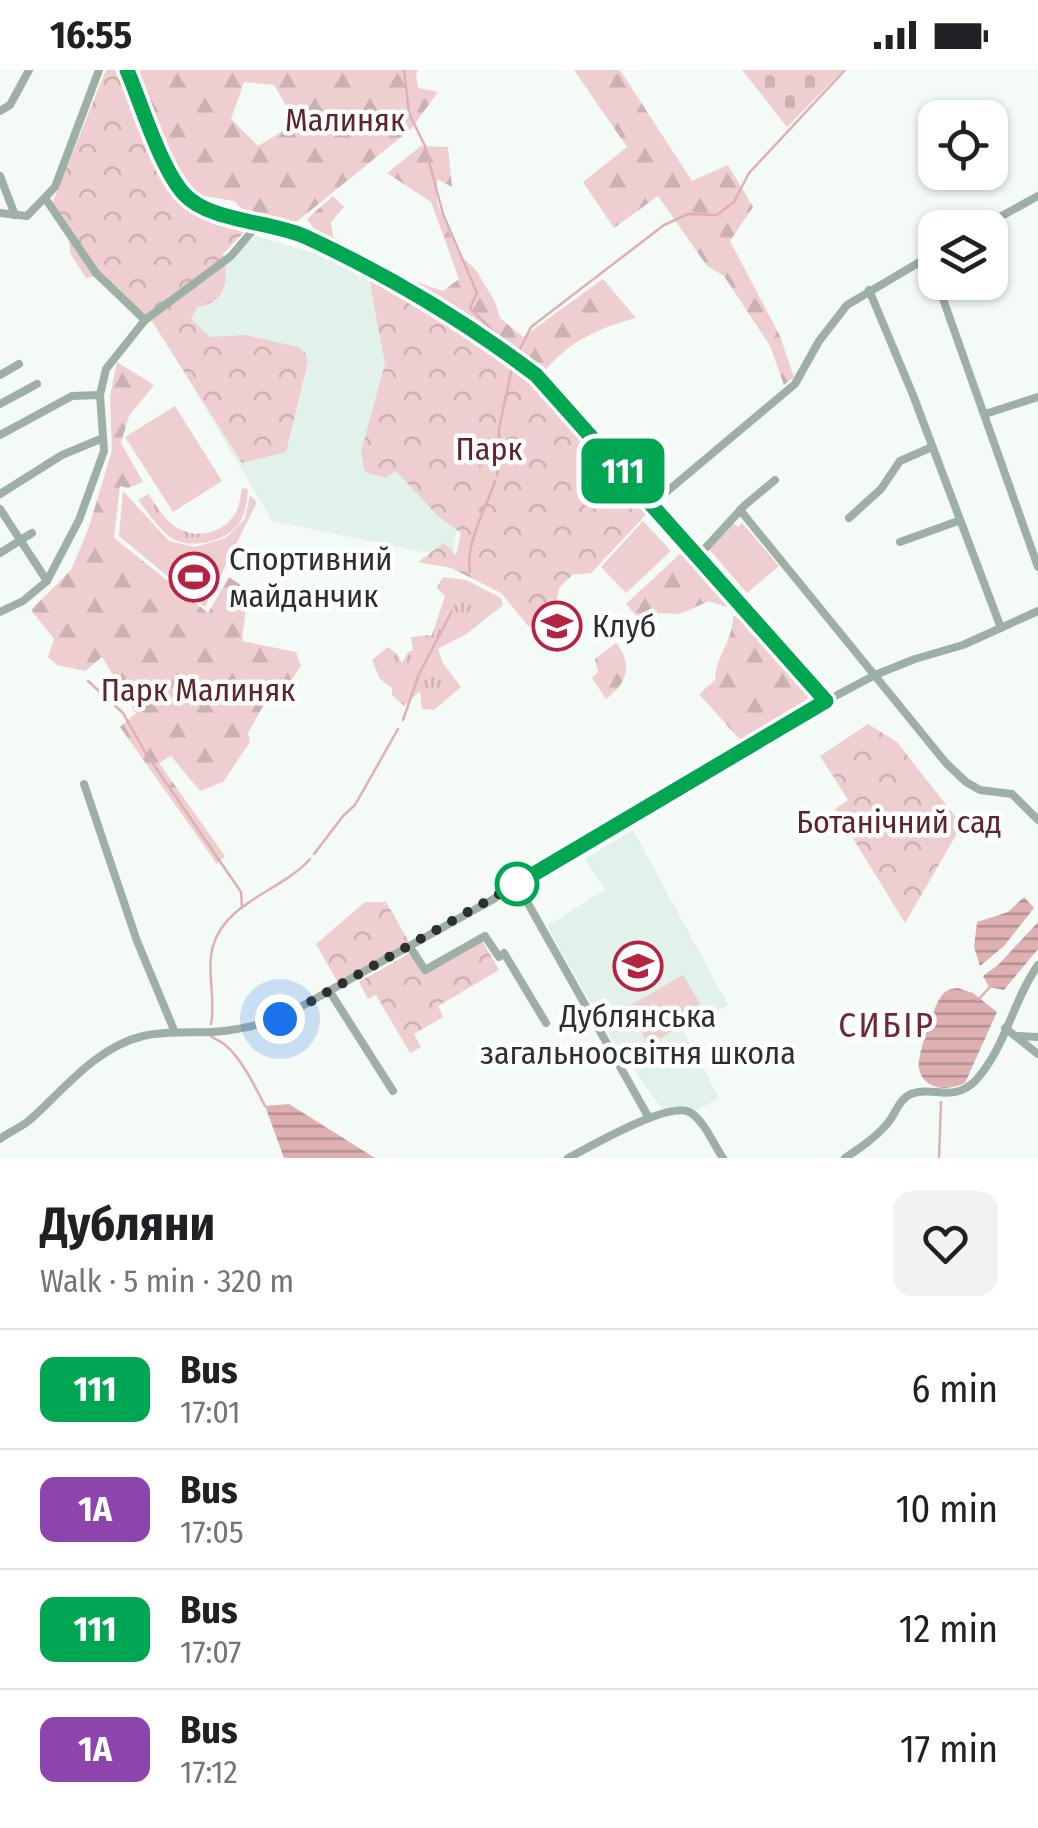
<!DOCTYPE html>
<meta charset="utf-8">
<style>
:root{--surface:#fff;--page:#f2f2f2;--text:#202124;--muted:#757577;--line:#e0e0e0}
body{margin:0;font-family:"Fira Sans Condensed",sans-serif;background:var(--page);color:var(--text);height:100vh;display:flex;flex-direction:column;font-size:38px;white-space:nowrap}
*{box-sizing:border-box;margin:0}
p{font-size:32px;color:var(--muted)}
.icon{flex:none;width:55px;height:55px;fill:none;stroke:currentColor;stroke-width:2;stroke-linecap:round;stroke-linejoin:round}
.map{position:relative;height:1088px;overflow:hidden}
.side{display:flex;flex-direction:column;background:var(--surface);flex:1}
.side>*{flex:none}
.badge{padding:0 20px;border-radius:15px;font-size:35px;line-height:65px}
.tools{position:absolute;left:918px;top:30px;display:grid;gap:20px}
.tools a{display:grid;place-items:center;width:90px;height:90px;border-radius:20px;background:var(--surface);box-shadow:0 2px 8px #0004;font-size:50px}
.you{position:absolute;width:50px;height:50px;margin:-25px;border:8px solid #fff;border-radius:50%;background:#1a73e8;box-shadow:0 0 0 15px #1a73e833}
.map>.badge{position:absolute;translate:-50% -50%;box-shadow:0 0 0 5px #fff}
.round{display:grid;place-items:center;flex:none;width:105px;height:105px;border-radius:20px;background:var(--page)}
.head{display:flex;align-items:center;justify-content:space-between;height:170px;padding:0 40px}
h1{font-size:48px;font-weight:700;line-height:75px}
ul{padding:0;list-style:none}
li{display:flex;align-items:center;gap:30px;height:120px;padding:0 40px;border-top:2px solid var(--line)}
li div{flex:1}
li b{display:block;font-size:38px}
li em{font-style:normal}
li .badge{min-width:110px;font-weight:700;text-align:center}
.status{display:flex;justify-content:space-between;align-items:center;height:70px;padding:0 50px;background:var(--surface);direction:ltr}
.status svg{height:28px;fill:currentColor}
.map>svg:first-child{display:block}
</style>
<div class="status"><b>16:55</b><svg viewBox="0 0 49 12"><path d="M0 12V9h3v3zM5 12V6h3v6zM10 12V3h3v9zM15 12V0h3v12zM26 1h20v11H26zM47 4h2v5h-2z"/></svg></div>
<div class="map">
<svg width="1038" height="1088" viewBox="0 0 1038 1088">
<defs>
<pattern id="grass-tufts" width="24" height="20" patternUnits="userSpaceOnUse" patternTransform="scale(2.5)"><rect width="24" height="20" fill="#eececf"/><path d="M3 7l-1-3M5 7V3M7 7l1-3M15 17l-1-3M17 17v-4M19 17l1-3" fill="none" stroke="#ccb1b2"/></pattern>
<pattern id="forest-firs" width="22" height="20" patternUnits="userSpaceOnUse" patternTransform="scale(2.5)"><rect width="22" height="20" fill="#eececf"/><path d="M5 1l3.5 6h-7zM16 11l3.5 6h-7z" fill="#ccb1b2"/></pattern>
<pattern id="cemetery-stones" width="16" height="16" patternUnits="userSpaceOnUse" patternTransform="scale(2.5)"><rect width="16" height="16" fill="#eececf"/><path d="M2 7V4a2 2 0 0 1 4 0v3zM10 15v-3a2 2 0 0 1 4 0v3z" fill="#ccb1b2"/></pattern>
<pattern id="park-crowns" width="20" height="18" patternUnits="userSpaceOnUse" patternTransform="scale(2.5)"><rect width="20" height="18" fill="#eececf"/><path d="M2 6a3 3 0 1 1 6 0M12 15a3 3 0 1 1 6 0" fill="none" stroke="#ccb1b2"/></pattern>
<pattern id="water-rules" width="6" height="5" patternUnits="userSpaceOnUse" patternTransform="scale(2.5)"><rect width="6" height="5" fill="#dfb0b2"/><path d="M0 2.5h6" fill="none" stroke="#b59091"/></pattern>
</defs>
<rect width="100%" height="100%" fill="#f4fbf7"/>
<!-- built -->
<g fill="#e2f1e9">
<polygon points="255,166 328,187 368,207 387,297 467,399 452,488 272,451 154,251 216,203"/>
<polygon points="633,760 728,935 683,961 719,1028 692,1043 664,1042 630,993 626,994 547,856 605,820 585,789"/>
</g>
<!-- grass -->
<g fill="url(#grass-tufts)">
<path d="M 242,418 L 248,419 C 247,429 246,441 241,450 C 229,472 190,481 170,467 C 157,457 148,442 138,430 L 148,424 C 156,434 163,448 173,455 C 194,471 224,464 236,442 C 240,436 240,426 242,418 Z"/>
<polygon points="443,507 466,510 501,528 503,535 468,563 438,579 443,593 461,617 434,640 422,639 420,621 404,636 392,625 392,618 380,609 372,590 388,577 399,586 402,594 408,582 413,580 411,567 432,565 445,526 437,518"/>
</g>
<!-- forest -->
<g fill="url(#forest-firs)" fill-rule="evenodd">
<path d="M 139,0 L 419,0 L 416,3 L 418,18 L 438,22 L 411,59 L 295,153 L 250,148 L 234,131 L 191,124 L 176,102 L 136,3 ZM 244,12 L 274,15 L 296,53 L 258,76 L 231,49 Z"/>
<polygon points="574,0 620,0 692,111 728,95 753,137 730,171 780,266 794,307 784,315 770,276 724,206 707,196 658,126 614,158 583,112 627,77"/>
<path d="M 421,76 L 448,77 L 452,117 L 437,109 L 437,133 L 458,183 L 476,200 L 495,232 L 500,248 L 523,267 L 603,209 L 636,248 C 600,257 568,272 544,302 L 513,279 L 320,167 L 307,149 L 333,126 L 344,137 L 331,152 L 333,167 L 405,208 L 443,221 L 459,209 L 431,132 L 387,103 Z"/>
<polygon points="117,292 154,315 129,346 121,373 143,412 128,418 120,416 114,468 208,543 229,507 248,520 242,571 296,582 301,596 279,628 270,624 248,663 250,672 223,712 200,721 171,686 159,693 225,786 217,794 120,657 136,643 102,587 85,601 57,595 48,587 54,569 31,540 71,500 89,457 112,380 110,326"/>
<polygon points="685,479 733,530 726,537 709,531 680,544 660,543 641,551 626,534"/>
<path d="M 742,540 L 814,628 L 742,672 L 699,624 L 715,610 C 716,585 732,573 733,547 Z"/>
<path d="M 616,573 C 633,594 628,613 606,629 L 592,608 L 598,602 L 595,589 Z"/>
</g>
<!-- cemetery -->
<polygon fill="url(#cemetery-stones)" points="742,0 843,0 787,57"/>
<!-- park -->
<g fill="url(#park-crowns)">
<path d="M 106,0 L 122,0 C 137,39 162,132 203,147 C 217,153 234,154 249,157 L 223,184 C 229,210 227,232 197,237 L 191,249 L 210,267 L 245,265 L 298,277 L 305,283 L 308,291 L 286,382 L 242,393 L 153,253 L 100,205 L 86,208 L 70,183 L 69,165 L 50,139 Z"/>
<polygon points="367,198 503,280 536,305 654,436 591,503 572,505 559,518 555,538 529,557 501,523 451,498 418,492 444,473 456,485 461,463 439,447 396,401 385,408 365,402 361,382 385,294"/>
<polygon points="868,654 897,672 962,755 905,853 835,739 848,730 820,686"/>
<polygon points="365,832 386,832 409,872 338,913 316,874"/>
<polygon points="481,869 499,900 438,936 443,947 414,964 421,977 410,983 376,925 368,929 359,912 410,883 422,903"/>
</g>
<!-- garden -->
<g fill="#eececf">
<polygon points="175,336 222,411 173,442 125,367"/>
<polygon points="123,421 169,471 195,477 226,468 245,449 250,425 257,432 205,537 119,466"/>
<polygon points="643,451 671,481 626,523 601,497"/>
<polygon points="732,452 738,457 742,453 779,496 747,523 708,478"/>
<polygon points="683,905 705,942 649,975 628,937"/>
</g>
<!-- water -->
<g fill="url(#water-rules)">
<polygon points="1024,827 1034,838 1004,876 980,896 974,877 977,852 1008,842"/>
<polygon points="1038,852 1038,879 1004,920 989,917 983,906 999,894"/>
<path d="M 958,918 L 973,923 L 997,942 L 965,1013 C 949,1021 924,1021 919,999 C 916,988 935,931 943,924 C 948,919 951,919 958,918 Z"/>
<polygon points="289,1034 375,1088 284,1088 265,1036"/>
</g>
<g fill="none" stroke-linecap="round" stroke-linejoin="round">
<!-- stream -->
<g stroke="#dfb0b2" stroke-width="2.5">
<polyline points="404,0 409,43 425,76 443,144 477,223 470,238 517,285 531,257 664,155 688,144 717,145 734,132 749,103 845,0"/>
<polyline points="497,405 500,386 499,359 513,293"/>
<path d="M 470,502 C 465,473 486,439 495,411"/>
<polyline points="88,611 123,643 145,682 241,822 242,838"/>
<polyline points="403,650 419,604 452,541"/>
<polyline points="314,784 343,746 355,735 398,659"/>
<polyline points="978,930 990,917"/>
<path d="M 211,954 C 216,930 206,899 213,876 C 226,831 282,821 310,789"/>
<path d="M 210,965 C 214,969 220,971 224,974 C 240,986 255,1016 265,1036"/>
<polyline points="939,1088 941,1032"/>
</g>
<!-- minor -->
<g stroke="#9eb0a6" stroke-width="8">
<path d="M 127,0 C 141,33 162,101 185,125 C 211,152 271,151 306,167 C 386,204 466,253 536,305 L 826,631"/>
<polyline points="0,41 10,35 29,0"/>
<polyline points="0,106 15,145"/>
<polyline points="45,128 96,203 145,250"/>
<polyline points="0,143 27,146 55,117 99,0"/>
<polyline points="980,158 1038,126"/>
<polyline points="928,187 935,207"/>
<polyline points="937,212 1038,497"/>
<polyline points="869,220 913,325 1001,558"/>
<polyline points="0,305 19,294"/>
<polyline points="0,334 37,314"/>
<polyline points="985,344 1038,327"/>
<polyline points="0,365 72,326 100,325"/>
<polyline points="0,424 62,385 103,368"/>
<polyline points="652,434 795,314 819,271 847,235 935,183"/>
<polyline points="0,439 47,511"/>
<polyline points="740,440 946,693 966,712 980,720 1012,724 1038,750"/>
<polyline points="849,448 881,419 900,391 932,377"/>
<polyline points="900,472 958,451"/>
<polyline points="0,483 32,463"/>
<polyline points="699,485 745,435 775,410"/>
<polyline points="0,542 23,531 47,511 79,450 104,381 100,325 106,299 145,250 231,186 259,153"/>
<polyline points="84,714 137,871 174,960"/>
<polyline points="517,814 649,1048"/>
<polyline points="410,877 425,900 485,866 499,887 504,883 546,953"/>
<polyline points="330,922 393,1021"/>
<polyline points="1005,958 1038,984"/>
<polyline points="1018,966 1038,967"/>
<path d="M 0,1069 C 10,1061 23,1057 32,1048 C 65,1018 97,977 143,966 C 166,961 188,963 211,962 C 235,961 257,955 279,949 L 490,831 L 826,631 L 875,605 L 915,589 L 963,575 L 1038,541"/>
<path d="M 568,1088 C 590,1077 671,1029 691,1043 C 704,1051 714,1075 723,1088"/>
<path d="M 845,1088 C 860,1078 875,1068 887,1054 C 895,1045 899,1029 911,1024 C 933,1015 953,1034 976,1010 C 1005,979 1013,930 1038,895"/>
</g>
</g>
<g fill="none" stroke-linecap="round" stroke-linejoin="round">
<!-- line casing -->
<g stroke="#fff" stroke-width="22">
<path id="line" d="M 127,0 C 141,33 161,100 185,125 C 211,152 271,151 306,167 C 386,204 466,252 536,305 L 826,631 L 517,814"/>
</g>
<!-- line -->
<use href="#line" stroke="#00a651" stroke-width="15"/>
<!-- walk -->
<polyline stroke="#2c2f2d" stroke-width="10" stroke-dasharray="0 18" points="280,949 517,814"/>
</g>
<!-- icons -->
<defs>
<g id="stadium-ring" transform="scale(2.5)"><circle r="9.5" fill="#fff" stroke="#b52342" stroke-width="1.5"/><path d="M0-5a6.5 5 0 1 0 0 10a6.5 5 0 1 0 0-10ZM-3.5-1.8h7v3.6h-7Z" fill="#b52342"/></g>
<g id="university-ring" transform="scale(2.5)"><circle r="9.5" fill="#fff" stroke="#b52342" stroke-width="1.5"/><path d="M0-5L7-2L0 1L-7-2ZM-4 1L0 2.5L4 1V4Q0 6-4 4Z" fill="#b52342"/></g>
</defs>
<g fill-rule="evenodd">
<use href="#stadium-ring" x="194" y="507"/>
<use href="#university-ring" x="557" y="556"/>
<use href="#university-ring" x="638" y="896"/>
</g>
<!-- markers -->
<circle fill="#fff" stroke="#00a651" stroke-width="5" cx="517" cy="814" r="20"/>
<g text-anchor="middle" stroke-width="9" stroke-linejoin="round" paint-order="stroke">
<!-- park labels -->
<g font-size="32" fill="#5e242b" stroke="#fff">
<text x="345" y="61">Малиняк</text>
<text x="489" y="390">Парк</text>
<text x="198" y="631">Парк Малиняк</text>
<text x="899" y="763">Ботанічний сад</text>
</g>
<!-- poi labels -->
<g font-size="32" fill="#2c2f2d" stroke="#fff" text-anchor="start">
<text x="229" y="500">Спортивний<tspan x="229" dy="37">майданчик</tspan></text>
<text x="592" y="567">Клуб</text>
<text x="638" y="957" text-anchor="middle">Дублянська<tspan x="638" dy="37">загальноосвітня школа</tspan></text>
</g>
<!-- neighbourhood labels -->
<g font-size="35" letter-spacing="2.5" fill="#702932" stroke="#fff">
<text x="887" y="967">СИБІР</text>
</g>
</g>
</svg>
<div class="tools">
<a><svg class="icon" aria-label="locate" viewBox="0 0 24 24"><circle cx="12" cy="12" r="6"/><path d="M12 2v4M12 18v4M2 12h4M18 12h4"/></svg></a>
<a><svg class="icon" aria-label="layers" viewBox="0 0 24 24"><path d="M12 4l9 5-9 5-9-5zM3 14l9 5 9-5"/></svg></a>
</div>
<div class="you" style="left:280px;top:949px"></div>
<b class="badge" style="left:623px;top:401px;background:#00a651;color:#fff">111</b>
</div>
<section class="side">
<div class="head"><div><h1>Дубляни</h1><p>Walk · 5 min · 320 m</p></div><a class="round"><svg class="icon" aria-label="heart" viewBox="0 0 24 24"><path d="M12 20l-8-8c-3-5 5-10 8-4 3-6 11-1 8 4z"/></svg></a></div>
<ul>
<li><span class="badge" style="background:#00a651;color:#fff">111</span><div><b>Bus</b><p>17:01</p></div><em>6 min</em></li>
<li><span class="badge" style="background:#8e44ad;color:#fff">1А</span><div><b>Bus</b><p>17:05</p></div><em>10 min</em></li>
<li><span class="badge" style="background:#00a651;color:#fff">111</span><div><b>Bus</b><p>17:07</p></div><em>12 min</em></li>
<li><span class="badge" style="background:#8e44ad;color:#fff">1А</span><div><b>Bus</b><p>17:12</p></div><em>17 min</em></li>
</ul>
</section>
